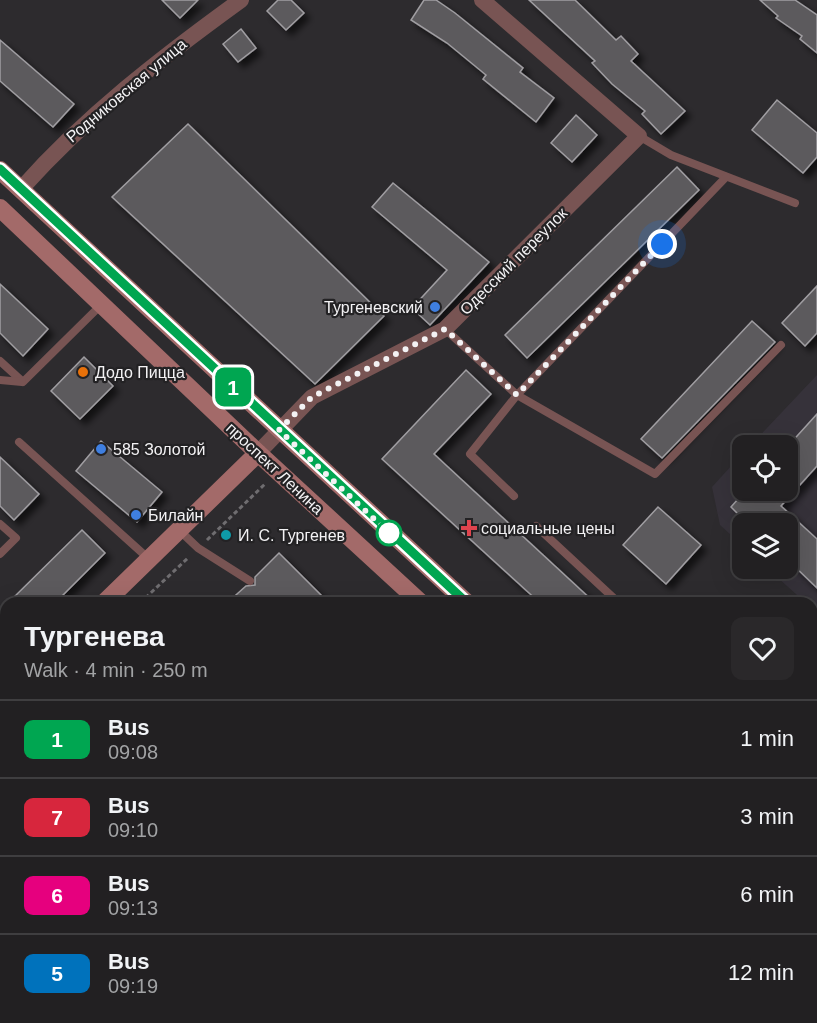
<!DOCTYPE html>
<meta charset="utf-8">
<style>
:root{--surface:#222022;--page:#2a282a;--text:#f1f3f6;--muted:#a2a3a5;--line:#3f3e40}
body{margin:0;font-family:Arial,sans-serif;background:var(--page);color:var(--text);height:100vh;display:flex;flex-direction:column;font-size:22px;white-space:nowrap}
*{box-sizing:border-box;margin:0}
p{font-size:20px;color:var(--muted)}
.icon{flex:none;width:33px;height:33px;fill:none;stroke:currentColor;stroke-width:2;stroke-linecap:round;stroke-linejoin:round}
.map{position:relative;flex:1;overflow:hidden}
.side{position:absolute;left:0px;top:597px;width:818px;height:426px;display:flex;flex-direction:column;background:var(--surface);border-radius:18px 18px 0 0;box-shadow:0 6px 24px #0002,0 0 0 2px var(--line)}
.side>*{flex:none}
.badge{padding:0 12px;border-radius:9px;font-size:21px;line-height:39px}
.tools{position:absolute;left:732px;top:435px;display:grid;gap:12px}
.tools a{display:grid;place-items:center;width:66px;height:66px;border-radius:12px;background:var(--surface);box-shadow:0 6px 24px #0002,0 0 0 2px var(--line);font-size:30px}
.you{position:absolute;width:30px;height:30px;margin:-15px;border:4px solid #fff;border-radius:50%;background:#1a73e8;box-shadow:0 0 0 9px #1a73e833}
.map>.badge{position:absolute;translate:-50% -50%;box-shadow:0 0 0 3px #fff}
.round{display:grid;place-items:center;flex:none;width:63px;height:63px;border-radius:12px;background:var(--page)}
.overview{display:flex;align-items:center;justify-content:space-between;height:102px;padding:0 24px}
h1{font-size:28px;font-weight:700;line-height:45px}
ul{padding:0;list-style:none}
li{display:flex;align-items:center;gap:18px;height:78px;padding:0 24px;border-top:2px solid var(--line)}
li div{flex:1}
li b{display:block;font-size:22px}
li em{font-style:normal}
li .badge{min-width:66px;font-weight:700;text-align:center}
.map>svg:first-child{display:block}
</style>
<div class="map">
<svg width="817" height="1023" viewBox="0 0 817 1023">
<defs>
<filter id="shadow"><feDropShadow dx="5.5" dy="5.5" stdDeviation="3" flood-color="#0009"/></filter>
</defs>
<rect width="100%" height="100%" fill="#2d2b2e"/>
<!-- built -->
<g fill="#36323a">
<polygon points="817,375 817,613 812,608 812,603 806,603 768,569 788,568 788,524 742,524 742,545 720,525 712,487 742,454 742,490 788,490 788,446 751,445"/>
<polygon points="350,1017 492,1017 498,1023 345,1023"/>
</g>
<!-- building -->
<g fill="#5c5a5d" stroke="#a09ea2" stroke-width="1.5" filter="url(#shadow)">
<polygon points="162,0 198,0 180,18"/>
<polygon points="278,0 291,0 304,13 286,30 267,11"/>
<polygon points="424,0 436,0 455,13 523,68 520,72 554,98 536,122 483,79 486,75 447,43 411,20"/>
<polygon points="529,0 575,0 616,40 621,36 638,54 631,61 685,111 661,134 642,114 645,111 612,84 592,63 595,61"/>
<polygon points="760,0 795,0 817,15 817,53 800,39 802,36 776,18 778,16"/>
<polygon points="241,29 256,48 238,62 223,44"/>
<polygon points="0,40 74,104 53,127 0,81"/>
<polygon points="777,100 817,133 817,157 803,173 752,130"/>
<polygon points="576,115 597,135 572,162 551,143"/>
<polygon points="188,124 384,316 315,384 112,197"/>
<polygon points="677,167 699,190 527,358 505,335"/>
<polygon points="393,183 489,262 430,325 412,308 447,270 372,207"/>
<polygon points="0,284 48,329 23,356 0,333"/>
<polygon points="817,286 817,333 805,346 782,323"/>
<polygon points="752,321 775,342 662,458 641,439"/>
<polygon points="84,357 113,386 80,419 51,391"/>
<polygon points="466,370 491,394 434,454 595,603 540,603 382,459"/>
<polygon points="817,414 817,466 781,506 817,539 817,588 788,560 788,524 748,524 731,507 746,490 788,490 788,446"/>
<polygon points="101,441 162,492 137,522 76,471"/>
<polygon points="0,457 39,494 14,520 0,506"/>
<polygon points="658,507 701,545 666,584 623,545"/>
<polygon points="82,530 105,553 55,603 8,603"/>
<polygon points="279,553 329,603 227,603 246,586 255,585 255,577"/>
</g>
<g fill="none" stroke-linecap="round" stroke-linejoin="round">
<!-- path -->
<g stroke="#6f6d70" stroke-width="3" stroke-dasharray="4.5 3" stroke-linecap="butt">
<polyline points="207,540 265,484"/>
<polyline points="140,603 189,557"/>
<polyline points="0,737 6,732"/>
</g>
<!-- lane -->
<g stroke="#785453" stroke-width="8">
<polyline points="639,136 671,155 795,203"/>
<polyline points="726,177 517,395 655,474 781,345"/>
<polyline points="445,329 517,395 470,454 514,496"/>
<polyline points="0,361 23,382 102,304"/>
<polyline points="0,380 22,382"/>
<polyline points="19,442 149,559"/>
<polyline points="0,524 16,538 0,554"/>
<polyline points="536,526 619,603"/>
<polyline points="179,530 198,548 250,581"/>
<polyline points="682,603 685,600 688,603"/>
<polyline points="0,613 6,619"/>
<polyline points="812,718 817,723"/>
<polyline points="812,812 817,817"/>
<polyline points="191,1017 198,1023"/>
<polyline points="653,1017 660,1023"/>
<polyline points="56,1023 61,1017"/>
<polyline points="210,1023 216,1017"/>
<polyline points="705,1023 710,1017"/>
</g>
<!-- street -->
<g stroke="#785453" stroke-width="16">
<path d="M 21,189 C 87,115 161,58 241,0"/>
<polyline points="258,453 312,397 445,329 639,136 482,0"/>
</g>
<!-- secondary -->
<g stroke="#a36a69" stroke-width="18">
<polyline points="0,170 467,603"/>
<polyline points="0,208 258,453 421,603"/>
<polyline points="104,603 258,453"/>
<polyline points="0,706 6,700"/>
<polyline points="812,924 817,929"/>
<polyline points="0,939 6,944"/>
<polyline points="812,970 817,975"/>
<polyline points="83,1017 89,1023"/>
</g>
</g>
<g fill="none" stroke-linecap="round" stroke-linejoin="round">
<!-- line casing -->
<g stroke="#fff" stroke-width="14">
<polyline id="line" points="0,169 467,603"/>
</g>
<!-- line -->
<use href="#line" stroke="#00a651" stroke-width="9"/>
<!-- walk -->
<polyline stroke="#f3f2f4" stroke-width="6" stroke-dasharray="0 10.8" points="389,533 279,430 312,397 445,329 517,395 662,244"/>
</g>
<!-- markers -->
<g fill="#3f7fe0" stroke="#232224" stroke-width="2">
<circle cx="435" cy="307" r="6"/>
<circle cx="101" cy="449" r="6"/>
<circle cx="136" cy="515" r="6"/>
</g>
<circle fill="#e8710a" stroke="#232224" stroke-width="2" cx="83" cy="372" r="6"/>
<path fill="#e0444e" stroke="#232224" stroke-width="2" d="M466 519h6v6h6v6h-6v6h-6v-6h-6v-6h6z"/>
<circle fill="#fff" stroke="#00a651" stroke-width="3" cx="389" cy="533" r="12"/>
<circle fill="#0f9aa8" stroke="#232224" stroke-width="2" cx="226" cy="535" r="6"/>
<g text-anchor="middle" stroke-width="4.5" stroke-linejoin="round" paint-order="stroke">
<!-- street labels -->
<g font-size="16" fill="#f3f2f4" stroke="#232224">
<text transform="translate(126 90) rotate(-40)" y="6">Родниковская улица</text>
<text transform="translate(513 261) rotate(-45)" y="6">Одесский переулок</text>
<text transform="translate(275 468) rotate(43)" y="6">проспект Ленина</text>
</g>
<!-- poi labels -->
<g font-size="16" fill="#f3f2f4" stroke="#232224" text-anchor="start">
<text x="423" y="313" text-anchor="end">Тургеневский</text>
<text x="95" y="378">Додо Пицца</text>
<text x="113" y="455">585 Золотой</text>
<text x="148" y="521">Билайн</text>
<text x="481" y="534">социальные цены</text>
<text x="238" y="541">И. С. Тургенев</text>
</g>
</g>
</svg>
<div class="tools">
<a><svg class="icon" aria-label="locate" viewBox="0 0 24 24"><circle cx="12" cy="12" r="6"/><path d="M12 2v4M12 18v4M2 12h4M18 12h4"/></svg></a>
<a><svg class="icon" aria-label="layers" viewBox="0 0 24 24"><path d="M12 4l9 5-9 5-9-5zM3 14l9 5 9-5"/></svg></a>
</div>
<div class="you" style="left:662px;top:244px"></div>
<b class="badge" style="left:233px;top:387px;background:#00a651;color:#fff">1</b>
<section class="side">
<div class="overview"><div><h1>Тургенева</h1><p>Walk · 4 min · 250 m</p></div><a class="round"><svg class="icon" aria-label="heart" viewBox="0 0 24 24"><path d="M12 20l-8-8c-3-5 5-10 8-4 3-6 11-1 8 4z"/></svg></a></div>
<ul>
<li><span class="badge" style="background:#00a651;color:#fff">1</span><div><b>Bus</b><p>09:08</p></div><em>1 min</em></li>
<li><span class="badge" style="background:#d7263d;color:#fff">7</span><div><b>Bus</b><p>09:10</p></div><em>3 min</em></li>
<li><span class="badge" style="background:#e6007e;color:#fff">6</span><div><b>Bus</b><p>09:13</p></div><em>6 min</em></li>
<li><span class="badge" style="background:#0072bc;color:#fff">5</span><div><b>Bus</b><p>09:19</p></div><em>12 min</em></li>
</ul>
</section>
</div>
